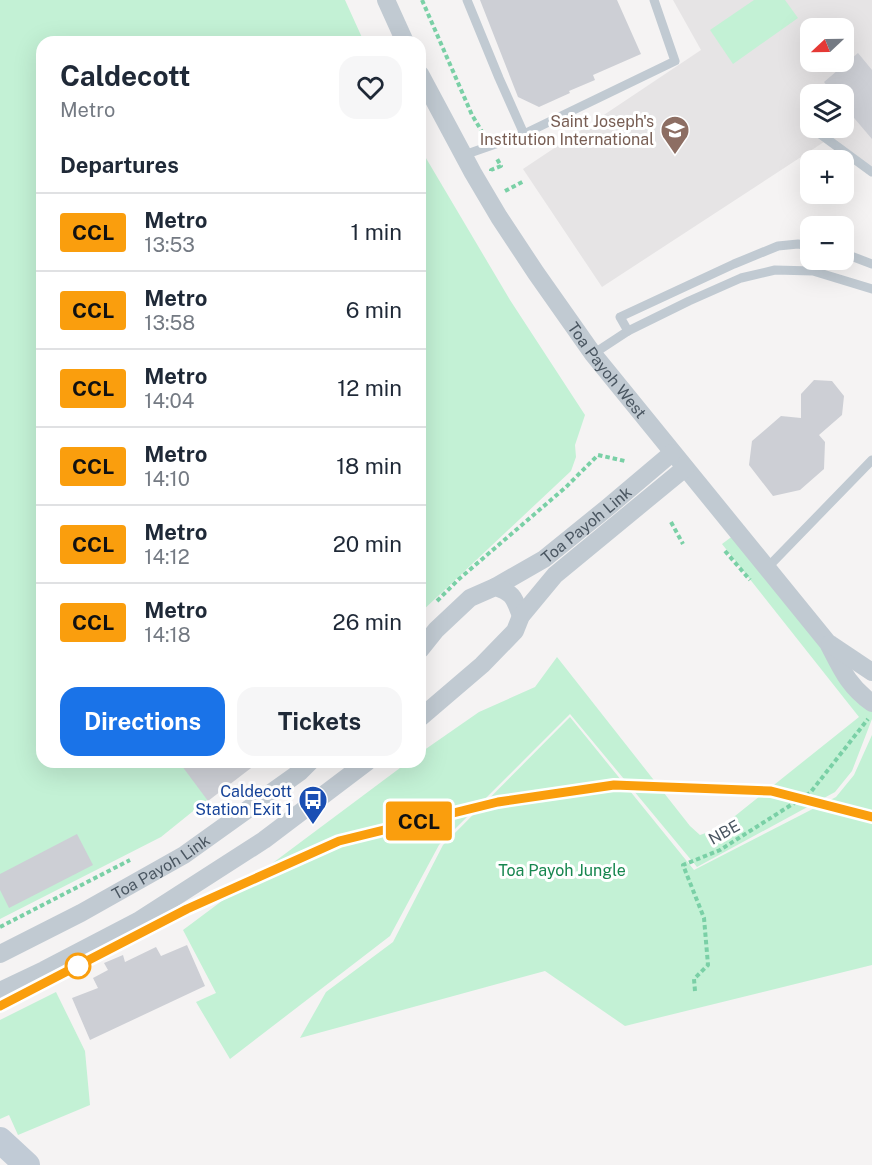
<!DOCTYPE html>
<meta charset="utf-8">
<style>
:root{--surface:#fff;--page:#f6f6f7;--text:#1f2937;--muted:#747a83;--line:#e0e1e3;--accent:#1a73e8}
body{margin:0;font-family:"Public Sans",sans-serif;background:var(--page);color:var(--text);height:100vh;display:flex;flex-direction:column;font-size:22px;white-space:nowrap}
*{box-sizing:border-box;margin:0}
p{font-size:20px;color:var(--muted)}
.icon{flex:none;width:33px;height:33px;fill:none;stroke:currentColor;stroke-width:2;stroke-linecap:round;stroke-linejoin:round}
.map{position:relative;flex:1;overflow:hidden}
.details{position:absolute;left:36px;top:36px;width:390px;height:732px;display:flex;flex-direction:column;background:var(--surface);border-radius:18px;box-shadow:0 6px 24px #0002}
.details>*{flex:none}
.badge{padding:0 12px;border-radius:4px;font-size:21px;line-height:39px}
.needle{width:39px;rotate:248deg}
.controls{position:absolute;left:800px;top:18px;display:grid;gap:12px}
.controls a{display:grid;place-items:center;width:54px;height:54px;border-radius:12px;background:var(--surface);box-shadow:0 6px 24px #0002;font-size:30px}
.map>.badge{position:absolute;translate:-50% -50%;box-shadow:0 0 0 3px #fff}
h2{padding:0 24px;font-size:22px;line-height:54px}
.round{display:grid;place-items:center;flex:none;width:63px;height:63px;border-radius:18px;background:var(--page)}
.summary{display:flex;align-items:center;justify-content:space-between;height:102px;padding:0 24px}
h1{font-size:28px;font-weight:700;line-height:45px}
.button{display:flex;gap:12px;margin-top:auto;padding:12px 24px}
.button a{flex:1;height:69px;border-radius:18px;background:var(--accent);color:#fff;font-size:24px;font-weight:700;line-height:69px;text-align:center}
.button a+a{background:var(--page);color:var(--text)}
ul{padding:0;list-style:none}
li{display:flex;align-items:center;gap:18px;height:78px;padding:0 24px;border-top:2px solid var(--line)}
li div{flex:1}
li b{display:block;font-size:22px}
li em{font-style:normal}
li .badge{min-width:66px;font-weight:700;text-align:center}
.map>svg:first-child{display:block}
</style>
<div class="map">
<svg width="872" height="1165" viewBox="0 0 872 1165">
<rect width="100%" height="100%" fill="#f5f3f3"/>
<!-- education -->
<path fill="#e6e4e5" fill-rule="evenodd" d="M 673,0 L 872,0 L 872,173 L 827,140 L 602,287 L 523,169 L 701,50 ZM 810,28 L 843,28 L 843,62 L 810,62 ZM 810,94 L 843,94 L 843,128 L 810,128 Z"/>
<!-- green -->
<g fill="#c3f1d5">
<polygon points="0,0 345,0 364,42 42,42 42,762 254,762 161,837 0,919"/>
<polygon points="754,0 785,0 798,18 733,64 710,30"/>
<polygon points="420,148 510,300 585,415 575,445 576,457 571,471 420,613"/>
<polygon points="734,535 872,708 872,719 852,771 835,792 697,867 570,714 439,845 390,936 230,1059 196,1002 216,993 183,930 408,762 420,762 420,753 479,712 535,687 557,657 690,826 700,835 720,828 859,717 722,544"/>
<polygon points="570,717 694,870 836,797 854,775 872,735 872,965 625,1026 545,971 300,1038 326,992 393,942 443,845"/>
<polygon points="56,992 85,1051 90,1105 18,1135 9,1115 0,1119 0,1020"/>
</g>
<!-- building -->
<g fill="#cdcfd5">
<polygon points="480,0 617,0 641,54 593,75 595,80 569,91 570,93 539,107 518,97"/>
<polygon points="858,53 872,70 872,139 843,105 843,94 834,94 824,82"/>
<polygon points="814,380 832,381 844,396 842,415 819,435 825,442 824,469 800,490 773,496 749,465 752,441 781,416 801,418 801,394"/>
<polygon points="179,762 259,762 208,801"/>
<polygon points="77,834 93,865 9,908 0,890 0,874"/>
<polygon points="187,945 205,986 90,1040 72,998 98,988 93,978 108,970 104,963 123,955 125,962 156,947 161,956"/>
</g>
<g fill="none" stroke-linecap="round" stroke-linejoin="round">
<!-- path -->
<g stroke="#7ad0a6" stroke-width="4" stroke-dasharray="4.5 3" stroke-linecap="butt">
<polyline points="422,0 472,115 484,135"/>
<polyline points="491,171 491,170 501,166 496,157"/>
<polyline points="505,191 524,181"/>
<polyline points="671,522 683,544"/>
<polyline points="725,551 750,580"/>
<polyline points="437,601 459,579 566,487 598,455 625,461"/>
<polyline points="0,927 130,860"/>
<polyline points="695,991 694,979 708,965 704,918 683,865 720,850 810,793 868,719"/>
</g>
<!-- service -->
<g stroke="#c1cad2" stroke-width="9">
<polyline points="467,0 499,78 524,134"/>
<polyline points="812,128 872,172"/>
<polyline points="464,155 524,134 675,61 654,0"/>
<polyline points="843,253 872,264"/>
<polyline points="628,331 620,317 734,264 778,246 798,244 810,246"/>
<polyline points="593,354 628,331 689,301 741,278 775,270 813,271 872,289"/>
<polyline points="767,568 872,460"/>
</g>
<!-- minor -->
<g stroke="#c1cad2" stroke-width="18">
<polyline points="386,0 405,42"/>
<path id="s1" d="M 420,74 L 473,173 L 499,217 L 536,273 L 593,354 L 828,643 C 841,668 848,686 872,703"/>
<path id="s2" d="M 495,587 L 544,559 L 607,508 L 672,453"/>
<polyline points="830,644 872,672"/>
<path d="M 420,650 L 436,630 L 470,598 L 495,587 C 514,593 514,598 521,616"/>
<polyline points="420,718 482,665 515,631 521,616 555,575 685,468"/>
<path id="s3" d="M 0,954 L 81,913 L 184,855 L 300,772 L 310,762"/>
<polyline points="0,991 44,970 138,921 264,840 367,762"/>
</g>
<!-- secondary -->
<polyline stroke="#c1cbd6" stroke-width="26" points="0,1140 27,1165"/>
</g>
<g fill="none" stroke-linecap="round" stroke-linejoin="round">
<!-- line casing -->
<g stroke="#fff" stroke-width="14">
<polyline id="line" points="0,1006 187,909 339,841 498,802 614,785 771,791 872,817"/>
</g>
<!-- line -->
<use href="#line" stroke="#fa9e0d" stroke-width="9"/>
</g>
<!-- icons -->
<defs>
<g id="school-pin" transform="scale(1.5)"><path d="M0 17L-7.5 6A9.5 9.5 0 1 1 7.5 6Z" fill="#8d6e63" stroke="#fff"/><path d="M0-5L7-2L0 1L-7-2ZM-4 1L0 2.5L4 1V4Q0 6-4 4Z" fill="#fff"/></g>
<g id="bus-pin" transform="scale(1.5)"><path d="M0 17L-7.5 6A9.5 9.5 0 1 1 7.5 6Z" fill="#1a4fb4" stroke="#fff"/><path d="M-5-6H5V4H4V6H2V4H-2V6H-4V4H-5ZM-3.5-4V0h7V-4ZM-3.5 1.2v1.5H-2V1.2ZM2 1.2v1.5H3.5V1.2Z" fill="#fff"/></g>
</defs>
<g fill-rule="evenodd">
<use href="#school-pin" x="675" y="130"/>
<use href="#bus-pin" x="313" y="800"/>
</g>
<!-- markers -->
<circle fill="#fff" stroke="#fa9e0d" stroke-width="3" cx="78" cy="966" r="12"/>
<g text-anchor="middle" stroke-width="6" stroke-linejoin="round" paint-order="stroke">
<!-- education labels -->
<g font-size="16" fill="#785e54" stroke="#fff" text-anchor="end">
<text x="654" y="127">Saint Joseph's<tspan x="654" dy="18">Institution International</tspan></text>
</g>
<!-- street labels -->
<g font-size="16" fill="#4a5661" stroke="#fff">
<text dy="6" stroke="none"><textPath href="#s1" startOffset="351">Toa Payoh West</textPath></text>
<text dy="6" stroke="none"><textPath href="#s2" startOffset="111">Toa Payoh Link</textPath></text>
<text transform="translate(724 832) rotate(-29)" y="6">NBE</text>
<text dy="6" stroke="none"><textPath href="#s3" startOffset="183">Toa Payoh Link</textPath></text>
</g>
<!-- transit labels -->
<g font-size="16" fill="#164399" stroke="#fff" text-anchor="end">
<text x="292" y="797">Caldecott<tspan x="292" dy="18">Station Exit 1</tspan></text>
</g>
<!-- park labels -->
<g font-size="16" fill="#17864f" stroke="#fff">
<text x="562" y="876">Toa Payoh Jungle</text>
</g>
</g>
</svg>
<div class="controls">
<a><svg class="needle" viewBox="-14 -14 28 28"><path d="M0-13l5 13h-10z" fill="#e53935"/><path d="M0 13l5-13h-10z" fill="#747a83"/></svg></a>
<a><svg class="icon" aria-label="layers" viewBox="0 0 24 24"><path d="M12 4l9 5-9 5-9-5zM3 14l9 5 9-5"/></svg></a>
<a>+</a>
<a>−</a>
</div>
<b class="badge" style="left:419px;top:821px;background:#fa9e0d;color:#111">CCL</b>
<section class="details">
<div class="summary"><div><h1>Caldecott</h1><p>Metro</p></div><a class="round"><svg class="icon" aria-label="heart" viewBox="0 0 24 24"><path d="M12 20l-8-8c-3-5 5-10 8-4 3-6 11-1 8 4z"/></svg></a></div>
<h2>Departures</h2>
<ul>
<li><span class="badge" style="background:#fa9e0d;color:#111">CCL</span><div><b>Metro</b><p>13:53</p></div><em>1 min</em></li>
<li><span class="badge" style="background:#fa9e0d;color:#111">CCL</span><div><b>Metro</b><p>13:58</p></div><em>6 min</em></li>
<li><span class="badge" style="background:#fa9e0d;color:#111">CCL</span><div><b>Metro</b><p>14:04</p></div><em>12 min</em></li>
<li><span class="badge" style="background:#fa9e0d;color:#111">CCL</span><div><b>Metro</b><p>14:10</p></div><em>18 min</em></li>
<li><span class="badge" style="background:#fa9e0d;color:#111">CCL</span><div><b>Metro</b><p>14:12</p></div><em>20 min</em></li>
<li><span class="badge" style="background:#fa9e0d;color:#111">CCL</span><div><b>Metro</b><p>14:18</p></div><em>26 min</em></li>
</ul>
<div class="button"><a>Directions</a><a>Tickets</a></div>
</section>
</div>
